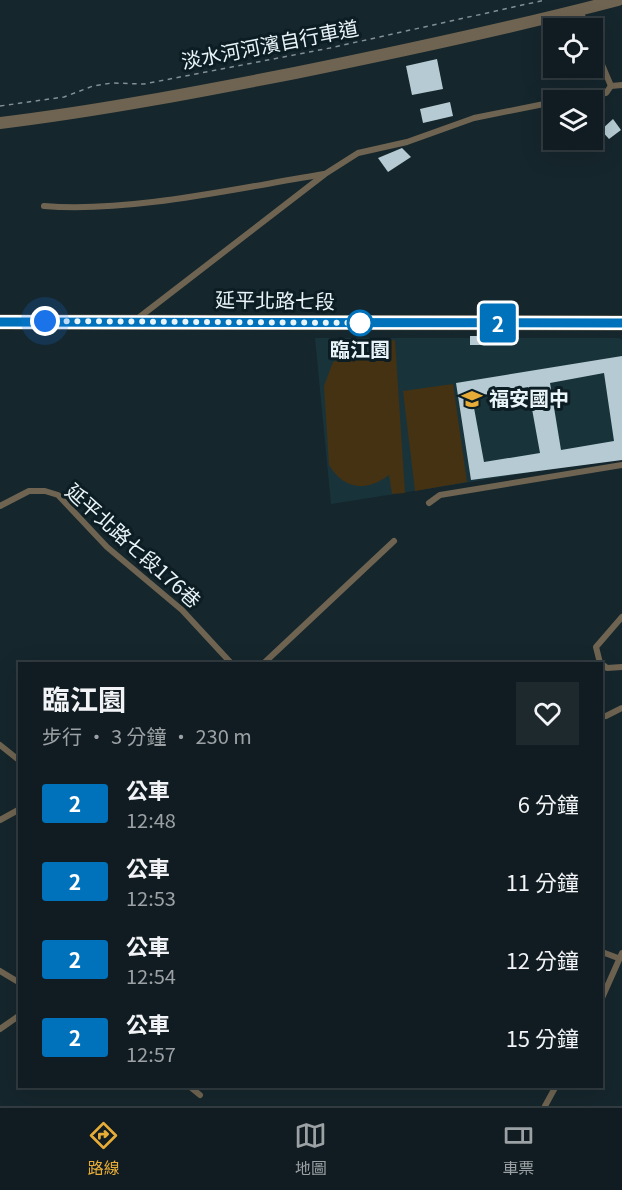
<!DOCTYPE html>
<html lang="zh-TW">
<meta charset="utf-8">
<style>
:root{--surface:#101c21;--page:#1e292e;--text:#f1f3f6;--muted:#9ca1a5;--line:#303a3f;--accent:#e7ac37}
body{margin:0;font-family:Georgia,"Noto Sans TC",serif;background:var(--page);color:var(--text);height:100vh;display:flex;flex-direction:column;font-size:22px;white-space:nowrap}
*{box-sizing:border-box;margin:0}
p{font-size:20px;color:var(--muted)}
.icon{flex:none;width:33px;height:33px;fill:none;stroke:currentColor;stroke-width:2;stroke-linecap:round;stroke-linejoin:round}
.map{position:relative;flex:1;overflow:hidden}
.side{position:absolute;left:18px;top:662px;width:585px;height:426px;display:flex;flex-direction:column;background:var(--surface);border-radius:0px;box-shadow:0 6px 24px #0002,0 0 0 2px var(--line)}
.side>*{flex:none}
.badge{padding:0 12px;border-radius:4px;font-size:21px;line-height:39px}
.controls{position:absolute;left:543px;top:18px;display:grid;gap:12px}
.controls a{display:grid;place-items:center;width:60px;height:60px;border-radius:0px;background:var(--surface);box-shadow:0 6px 24px #0002,0 0 0 2px var(--line);font-size:30px}
.you{position:absolute;width:30px;height:30px;margin:-15px;border:4px solid #fff;border-radius:50%;background:#1a73e8;box-shadow:0 0 0 9px #1a73e833}
.map>.badge{position:absolute;translate:-50% -50%;box-shadow:0 0 0 3px #fff}
.round{display:grid;place-items:center;flex:none;width:63px;height:63px;border-radius:0px;background:var(--page)}
.summary{display:flex;align-items:center;justify-content:space-between;height:102px;padding:0 24px}
h1{font-size:28px;font-weight:700;line-height:45px}
ul{padding:0;list-style:none}
li{display:flex;align-items:center;gap:18px;height:78px;padding:0 24px}
li div{flex:1}
li b{display:block;font-size:22px}
li em{font-style:normal}
li .badge{min-width:66px;font-weight:700;text-align:center}
.menu{display:flex;justify-content:space-around;align-items:center;height:84px;border-top:2px solid var(--line);background:var(--surface);font-size:16px;color:var(--muted)}
.menu a{display:grid;justify-items:center;gap:3px}
.menu .selected{color:var(--accent)}
.map>svg:first-child{display:block}
</style>
<div class="map">
<svg width="622" height="1106" viewBox="0 0 622 1106">
<rect width="100%" height="100%" fill="#15262c"/>
<!-- built -->
<polygon fill="#19333b" points="315,338 619,338 622,340 622,458 331,504"/>
<!-- green -->
<g fill="#443213">
<path d="M 395,340 L 405,493 L 392,494 L 389,475 C 367,492 344,490 329,465 L 324,386 L 333,362 C 350,352 364,350 382,360 L 382,341 Z"/>
<polygon points="453,384 467,482 415,491 403,391"/>
</g>
<!-- building -->
<g fill="#b5cad2" fill-rule="evenodd">
<polygon points="437,59 443,89 412,95 406,66"/>
<polygon points="450,102 453,116 423,123 420,109"/>
<polygon points="613,119 621,130 609,139 601,130"/>
<polygon points="402,148 411,157 388,172 378,158"/>
<rect x="470" y="336" width="31" height="9"/>
<path d="M 622,356 L 622,460 L 471,480 L 456,383 ZM 604,373 L 614,441 L 561,450 L 550,383 ZM 528,387 L 540,453 L 484,462 L 472,397 Z"/>
</g>
<g fill="none" stroke-linecap="round" stroke-linejoin="round">
<!-- path -->
<polyline stroke="#829095" stroke-width="1.5" stroke-dasharray="4.5 4.5" stroke-linecap="butt" points="0,106 64,97 93,86 112,83 144,84 330,48 545,0"/>
<!-- service -->
<g stroke="#6f6451" stroke-width="6">
<polyline points="580,10 587,28"/>
<polyline points="592,41 611,86"/>
<polyline points="560,100 606,93 611,86 622,85"/>
<path d="M 44,206 C 130,213 238,188 324,174"/>
<polyline points="137,319 325,174 358,153 407,142 474,118 554,102"/>
<polyline points="429,503 440,495 622,465"/>
<polyline points="0,506 29,491 45,491 58,495 107,547 182,610 231,663"/>
<polyline points="264,663 394,541"/>
<polyline points="600,663 596,647 622,617"/>
<polyline points="602,664 607,668 622,667"/>
<polyline points="606,716 622,708"/>
<polyline points="0,745 20,761"/>
<polyline points="0,820 20,809"/>
<polyline points="602,952 618,958"/>
<polyline points="0,971 20,983"/>
<polyline points="602,998 622,953"/>
<polyline points="0,1029 20,1015"/>
<polyline points="189,1086 200,1095"/>
<polyline points="545,1106 556,1086"/>
</g>
<!-- minor -->
<path stroke="#6f6451" stroke-width="12" d="M 0,123 C 99,111 197,92 295,73 C 403,51 511,28 618,0"/>
<!-- tertiary -->
<polyline stroke="#6f6451" stroke-width="15" points="0,322 622,323"/>
</g>
<g fill="none" stroke-linecap="round" stroke-linejoin="round">
<!-- line casing -->
<g stroke="#fff" stroke-width="14">
<polyline id="line" points="0,322 622,323"/>
</g>
<!-- line -->
<use href="#line" stroke="#0072bc" stroke-width="9"/>
<!-- walk -->
<polyline stroke="#e9f4f8" stroke-width="6" stroke-dasharray="0 10.8" points="45,321 368,323 360,323"/>
</g>
<!-- icons -->
<defs>
<g id="school-bare" transform="scale(1.62)"><path d="M0-5L7-2L0 1L-7-2ZM-4 1L0 2.5L4 1V4Q0 6-4 4Z" fill="#e7ac37" stroke="#0c1d23" stroke-width="2.5" paint-order="stroke"/></g>
</defs>
<g fill-rule="evenodd">
<use href="#school-bare" x="472" y="399"/>
</g>
<!-- markers -->
<circle fill="#fff" stroke="#0072bc" stroke-width="3" cx="360" cy="323" r="12"/>
<g text-anchor="middle" stroke-width="6" stroke-linejoin="round" paint-order="stroke">
<!-- street labels -->
<g font-size="20" fill="#e9f4f8" stroke="#0c1d23">
<text transform="translate(270 45) rotate(-11)" y="7">淡水河河濱自行車道</text>
<text transform="translate(275 301) rotate(1)" y="7">延平北路七段</text>
<text transform="translate(133 546) rotate(42)" y="7">延平北路七段176巷</text>
</g>
<!-- stop labels -->
<g font-size="20" font-weight="bold" fill="#e9f4f8" stroke="#0c1d23">
<text x="360" y="357">臨江園</text>
</g>
<!-- poi labels -->
<g font-size="20" font-weight="bold" fill="#e9f4f8" stroke="#0c1d23" text-anchor="start">
<text x="489" y="406">福安國中</text>
</g>
</g>
</svg>
<div class="controls">
<a><svg class="icon" aria-label="locate" viewBox="0 0 24 24"><circle cx="12" cy="12" r="6"/><path d="M12 2v4M12 18v4M2 12h4M18 12h4"/></svg></a>
<a><svg class="icon" aria-label="layers" viewBox="0 0 24 24"><path d="M12 4l9 5-9 5-9-5zM3 14l9 5 9-5"/></svg></a>
</div>
<div class="you" style="left:45px;top:321px"></div>
<b class="badge" style="left:498px;top:323px;background:#0072bc;color:#fff">2</b>
<section class="side">
<div class="summary"><div><h1>臨江園</h1><p>步行 · 3 分鐘 · 230 m</p></div><a class="round"><svg class="icon" aria-label="heart" viewBox="0 0 24 24"><path d="M12 20l-8-8c-3-5 5-10 8-4 3-6 11-1 8 4z"/></svg></a></div>
<ul>
<li><span class="badge" style="background:#0072bc;color:#fff">2</span><div><b>公車</b><p>12:48</p></div><em>6 分鐘</em></li>
<li><span class="badge" style="background:#0072bc;color:#fff">2</span><div><b>公車</b><p>12:53</p></div><em>11 分鐘</em></li>
<li><span class="badge" style="background:#0072bc;color:#fff">2</span><div><b>公車</b><p>12:54</p></div><em>12 分鐘</em></li>
<li><span class="badge" style="background:#0072bc;color:#fff">2</span><div><b>公車</b><p>12:57</p></div><em>15 分鐘</em></li>
</ul>
</section>
</div>
<nav class="menu">
<a class="selected"><svg class="icon" aria-label="directions" viewBox="0 0 24 24"><path d="M12 3l9 9-9 9-9-9zM9 14v-3h6M13 9l2 2-2 2"/></svg>路線</a>
<a><svg class="icon" aria-label="map" viewBox="0 0 24 24"><path d="M3 6l6-2 6 2 6-2v14l-6 2-6-2-6 2zM9 4v14M15 6v14"/></svg>地圖</a>
<a><svg class="icon" aria-label="tickets" viewBox="0 0 24 24"><path d="M3 7h18v10H3zM15 7v10"/></svg>車票</a>
</nav>
